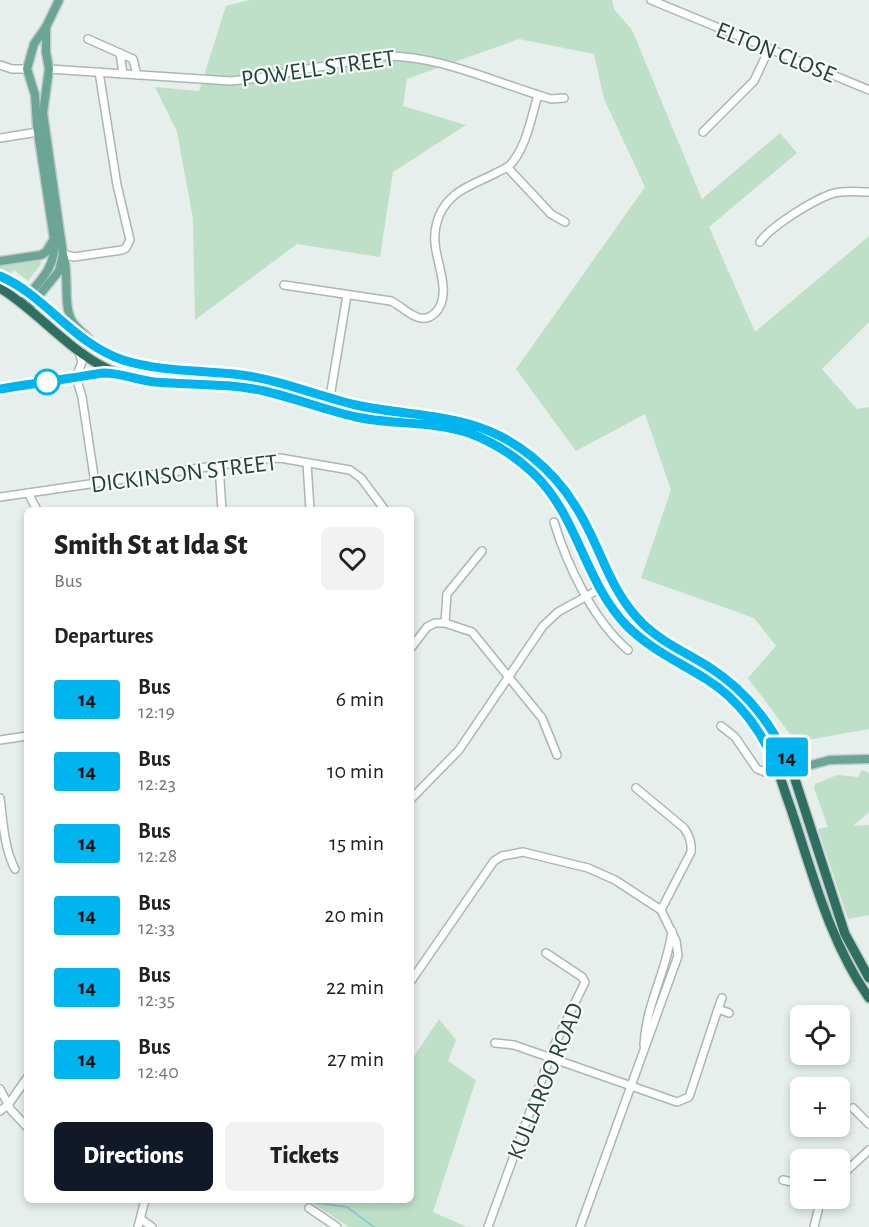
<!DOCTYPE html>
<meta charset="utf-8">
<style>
:root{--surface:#fff;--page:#f2f2f2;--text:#202124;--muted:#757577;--accent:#111827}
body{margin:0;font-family:"Alegreya Sans",sans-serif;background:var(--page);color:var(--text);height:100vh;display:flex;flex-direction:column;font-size:22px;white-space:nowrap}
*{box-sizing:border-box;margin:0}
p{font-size:20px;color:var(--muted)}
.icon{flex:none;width:33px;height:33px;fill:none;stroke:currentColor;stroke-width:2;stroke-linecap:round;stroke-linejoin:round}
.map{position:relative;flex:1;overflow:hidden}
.drawer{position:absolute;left:24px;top:507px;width:390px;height:696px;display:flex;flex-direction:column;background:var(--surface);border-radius:9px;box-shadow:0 3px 9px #0003}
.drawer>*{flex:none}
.badge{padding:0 12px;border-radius:4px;font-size:21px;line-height:39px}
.buttons{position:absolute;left:790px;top:1005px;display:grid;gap:12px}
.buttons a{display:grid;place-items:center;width:60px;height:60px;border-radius:9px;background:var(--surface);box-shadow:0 3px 9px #0003;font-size:30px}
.map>.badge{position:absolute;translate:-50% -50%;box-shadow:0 0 0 3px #fff}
h2{padding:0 30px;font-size:22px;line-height:54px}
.round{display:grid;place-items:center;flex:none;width:63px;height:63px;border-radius:9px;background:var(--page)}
.head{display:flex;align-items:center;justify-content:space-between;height:102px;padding:0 30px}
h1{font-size:28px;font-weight:800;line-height:45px}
.primary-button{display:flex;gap:12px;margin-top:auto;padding:12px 30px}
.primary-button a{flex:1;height:69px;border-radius:9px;background:var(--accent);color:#fff;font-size:24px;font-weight:800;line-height:69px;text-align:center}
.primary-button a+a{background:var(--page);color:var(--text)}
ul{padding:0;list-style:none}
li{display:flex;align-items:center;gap:18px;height:72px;padding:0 30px}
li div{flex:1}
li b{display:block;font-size:22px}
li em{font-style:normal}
li .badge{min-width:66px;font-weight:700;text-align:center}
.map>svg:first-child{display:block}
</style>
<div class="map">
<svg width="869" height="1227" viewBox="0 0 869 1227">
<rect width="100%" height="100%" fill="#e6efeb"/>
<!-- green -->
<g fill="#bfe0c8">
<polygon points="249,0 612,0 614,9 632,30 702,199 780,133 797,153 709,227 755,332 869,236 869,322 822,369 857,409 869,407 869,729 796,742 748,678 776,646 754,618 641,578 671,490 645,414 576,451 516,369 645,187 604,99 594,54 519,39 407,79 403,106 466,125 393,172 380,257 297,244 195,320 193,219 177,132 155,87 199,91 226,6"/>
<polygon points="40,258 41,264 28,281 14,270 11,274 0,268 0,263"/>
<polygon points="862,770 869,773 869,812 853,826 869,825 869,915 848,919 818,829 828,827 814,788 815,784 837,775 858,777"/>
<polygon points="439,1019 456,1040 448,1061 476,1080 433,1212 467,1227 349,1227 314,1204 317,1200 411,1200 411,1061"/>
</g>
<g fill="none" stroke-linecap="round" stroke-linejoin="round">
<!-- stream -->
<polyline stroke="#8ec9d4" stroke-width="2" points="296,1200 347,1207 374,1227"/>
<!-- minor casing -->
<g stroke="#a8b8b2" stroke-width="10">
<g id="minor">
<polyline points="651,0 869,90"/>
<polyline points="88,39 133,59 137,75"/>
<polyline points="120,53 123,74"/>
<polyline points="0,65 12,69 27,69"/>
<path d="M 49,69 L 231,81 L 257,78 L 381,56 C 438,54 496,83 551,99 L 564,98"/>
<polyline points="703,132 754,81 769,49"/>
<polyline points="0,138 38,132"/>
<polyline points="507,167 551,214 565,222"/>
<path d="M 760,242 C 771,226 812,201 831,194 C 843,190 856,192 869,192"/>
<polyline points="63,254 74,257 122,250 126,248 130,240 117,185 99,72"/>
<path d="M 284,285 L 391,301 C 404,307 420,328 435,313 C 453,296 436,262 435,243 C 434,233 436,224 439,216 C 450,190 473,185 496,173 C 499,171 505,169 508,167 C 526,150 531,118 538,95"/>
<polyline points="76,377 82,397 95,483"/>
<polyline points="76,377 82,362 79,352"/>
<polyline points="0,389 100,373 115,374"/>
<polyline points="328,409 347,295"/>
<polyline points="307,463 310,510"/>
<polyline points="219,466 222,510"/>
<polyline points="28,493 37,510"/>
<polyline points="0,497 262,459 280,458 350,470 361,478 385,510"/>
<path d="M 554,522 C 567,565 593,620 628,650"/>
<polyline points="445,623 447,594 482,551"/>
<polyline points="411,648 427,627 435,623 445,623 472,632 542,718 557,755"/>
<polyline points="721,726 735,737 757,769 765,772 778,771"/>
<polyline points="0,740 27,736"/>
<path d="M 636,788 L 684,828 C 690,836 692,843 691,852 L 661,910"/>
<path d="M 0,798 C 3,821 4,848 15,869"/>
<polyline points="411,799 459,750 543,626 558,612 612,582"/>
<polyline points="411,981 494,861 502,856 523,852 588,868 615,880 661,910 676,941 678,956 580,1227"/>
<polyline points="718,1009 722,998"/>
<polyline points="495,1043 514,1045 677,1102 689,1097 718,1009 729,1013"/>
<path d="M 644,1045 C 646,1003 667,971 672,931"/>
<polyline points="0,1089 11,1110 27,1127"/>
<polyline points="853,1108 869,1124"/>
<polyline points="0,1111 8,1105 27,1078"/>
<polyline points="840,1177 869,1150"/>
<polyline points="783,1180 801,1184"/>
<polyline points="309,1208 337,1227"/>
<polyline points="141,1219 152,1227"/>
<polyline points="138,1227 145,1200"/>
<polyline points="488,1227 554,1046 585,982 582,977 546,953"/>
<polyline points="814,1227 821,1198"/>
</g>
</g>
<!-- major casing -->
<g stroke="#c2cac8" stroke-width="11">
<g id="major">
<path d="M 64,258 C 69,276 63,306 72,321 C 76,328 84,333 89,339"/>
<polyline points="0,261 41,255 46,252 54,239"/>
<path d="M 21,303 C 39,282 57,268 54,239 L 37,126 L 35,95 L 27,69 L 34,44 L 46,27 L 59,0"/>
<polyline points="28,309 59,271 63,254 43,113 49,69 46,52 46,27"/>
<polyline points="778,771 792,770 830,760 869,759"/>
</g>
</g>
<!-- highway casing -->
<g stroke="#c2cac8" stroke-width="12">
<g id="highway">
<path d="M 0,276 C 46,297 74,344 123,360 C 161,372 201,370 241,375 C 281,380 318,396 356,405 C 421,419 475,411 531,456 C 547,469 563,486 574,504 C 601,544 606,587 643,624 C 663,643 687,653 709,667 C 748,692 775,728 792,770 L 845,934 L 869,978"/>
<path d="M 0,288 C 42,314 72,356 119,374 C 155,388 197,382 235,387 C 276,391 313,407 353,416 C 398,426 443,421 485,440 C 516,454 546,479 562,509 C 584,548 595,592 627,626 C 651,650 681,662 708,680 C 732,696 752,718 766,743 C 777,763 782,785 790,806 C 812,871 829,941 869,998"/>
</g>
</g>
<!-- minor -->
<use href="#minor" stroke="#fff" stroke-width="7"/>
<!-- major -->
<use href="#major" stroke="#6aa596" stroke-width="8"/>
<!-- highway -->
<use href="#highway" stroke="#2f6f62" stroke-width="9"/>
</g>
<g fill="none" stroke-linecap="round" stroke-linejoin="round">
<!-- line casing -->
<g stroke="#fff" stroke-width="14">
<path id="line" d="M 0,276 C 46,296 74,344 123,360 C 161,372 201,370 241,375 C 281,380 318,396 356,405 C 421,419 475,411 531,456 C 547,469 563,486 574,504 C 601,544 606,587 643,624 C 663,643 687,653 709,667 C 748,692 775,728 792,770 L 778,771 C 764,734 740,700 706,679 C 679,662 650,649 627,626 C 584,582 578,515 533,473 C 514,455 493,442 469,433 C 433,421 393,425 356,417 C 325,410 295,398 264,391 C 228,383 191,385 155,382 C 137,380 121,373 104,373 C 93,374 81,377 71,378 C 47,382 24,385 0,389"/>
</g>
<!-- line -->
<use href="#line" stroke="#00b5ef" stroke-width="9"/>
</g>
<!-- markers -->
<circle fill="#fff" stroke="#00b5ef" stroke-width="3" cx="47" cy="382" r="12"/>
<g text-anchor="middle" stroke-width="4.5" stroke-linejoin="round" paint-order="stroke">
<!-- street labels -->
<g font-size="24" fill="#24423a" stroke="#f7fbf9">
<text transform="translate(776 52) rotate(22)" y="8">ELTON CLOSE</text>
<text transform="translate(318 68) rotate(-8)" y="8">POWELL STREET</text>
<text transform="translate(184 473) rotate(-7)" y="8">DICKINSON STREET</text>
<text transform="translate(545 1081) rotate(-68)" y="8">KULLAROO ROAD</text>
</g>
</g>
</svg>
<div class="buttons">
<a><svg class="icon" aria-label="locate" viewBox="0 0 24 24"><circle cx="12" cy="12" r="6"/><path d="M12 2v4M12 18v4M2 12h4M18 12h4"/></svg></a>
<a>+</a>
<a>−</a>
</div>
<b class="badge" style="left:787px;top:757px;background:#00b5ef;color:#111">14</b>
<section class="drawer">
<div class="head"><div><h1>Smith St at Ida St</h1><p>Bus</p></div><a class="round"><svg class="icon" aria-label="heart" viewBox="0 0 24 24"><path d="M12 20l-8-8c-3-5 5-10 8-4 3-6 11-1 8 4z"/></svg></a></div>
<h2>Departures</h2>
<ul>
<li><span class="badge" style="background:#00b5ef;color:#111">14</span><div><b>Bus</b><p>12:19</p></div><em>6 min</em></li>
<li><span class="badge" style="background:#00b5ef;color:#111">14</span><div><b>Bus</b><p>12:23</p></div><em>10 min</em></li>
<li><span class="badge" style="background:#00b5ef;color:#111">14</span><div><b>Bus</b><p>12:28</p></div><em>15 min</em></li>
<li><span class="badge" style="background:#00b5ef;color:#111">14</span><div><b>Bus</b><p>12:33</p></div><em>20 min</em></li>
<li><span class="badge" style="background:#00b5ef;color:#111">14</span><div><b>Bus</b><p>12:35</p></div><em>22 min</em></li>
<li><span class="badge" style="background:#00b5ef;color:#111">14</span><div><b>Bus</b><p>12:40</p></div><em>27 min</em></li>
</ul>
<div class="primary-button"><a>Directions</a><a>Tickets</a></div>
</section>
</div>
